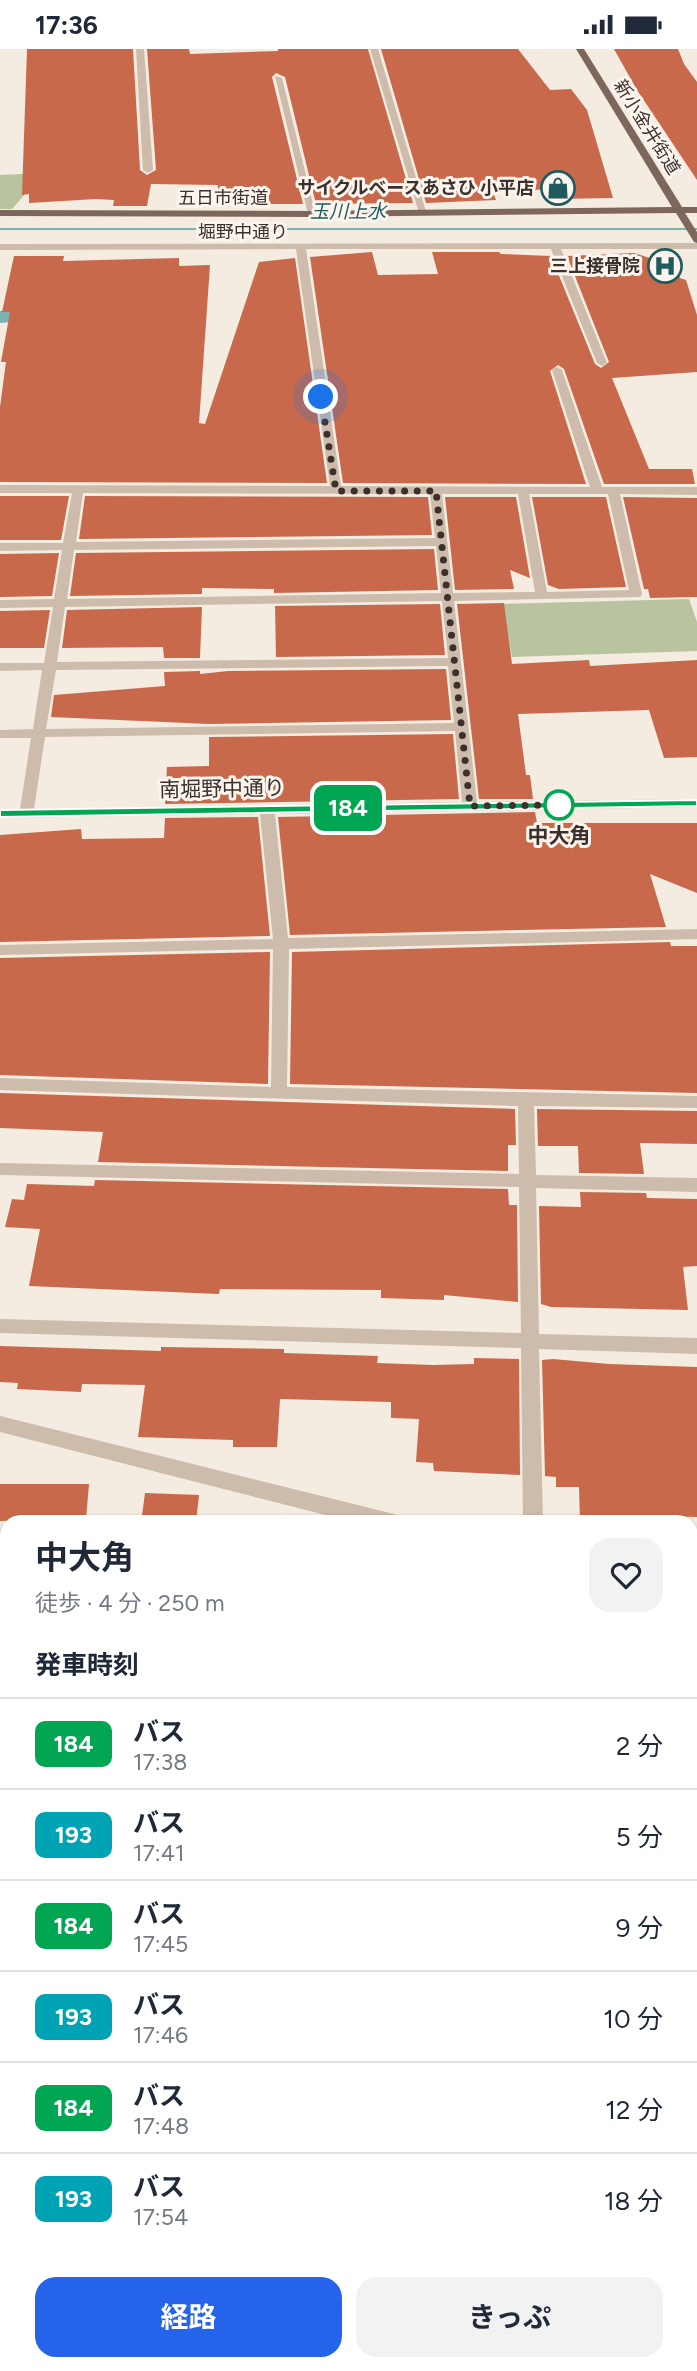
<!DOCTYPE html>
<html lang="ja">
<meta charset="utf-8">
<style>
:root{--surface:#fff;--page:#f2f2f3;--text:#1f2937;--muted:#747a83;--line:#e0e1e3;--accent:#2563eb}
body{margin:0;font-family:Figtree,"Noto Sans JP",sans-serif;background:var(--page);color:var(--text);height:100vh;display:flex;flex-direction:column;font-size:26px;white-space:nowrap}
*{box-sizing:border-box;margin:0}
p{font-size:23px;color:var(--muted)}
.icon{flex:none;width:38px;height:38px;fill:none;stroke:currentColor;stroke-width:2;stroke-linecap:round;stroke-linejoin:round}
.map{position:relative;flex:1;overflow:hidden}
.drawer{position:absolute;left:0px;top:1466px;width:698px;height:856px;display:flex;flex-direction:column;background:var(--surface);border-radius:21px 21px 0 0;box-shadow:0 2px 5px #0004}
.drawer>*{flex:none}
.badge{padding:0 14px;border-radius:10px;font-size:24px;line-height:46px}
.you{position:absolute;width:35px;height:35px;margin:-18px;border:5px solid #fff;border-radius:50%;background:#1a73e8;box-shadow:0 0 0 10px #1a73e833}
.map>.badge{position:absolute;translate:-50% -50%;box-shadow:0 0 0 4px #fff}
h2{padding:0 35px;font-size:26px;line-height:63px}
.round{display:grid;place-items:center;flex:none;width:74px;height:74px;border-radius:21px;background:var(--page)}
.overview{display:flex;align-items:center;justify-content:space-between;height:119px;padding:0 35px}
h1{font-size:33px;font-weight:700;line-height:52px}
.primary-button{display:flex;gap:14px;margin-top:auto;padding:14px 35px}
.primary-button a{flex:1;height:80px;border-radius:21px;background:var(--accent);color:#fff;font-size:28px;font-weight:700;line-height:80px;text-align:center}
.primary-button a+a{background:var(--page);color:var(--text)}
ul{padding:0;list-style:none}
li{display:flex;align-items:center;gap:21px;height:91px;padding:0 35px;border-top:2px solid var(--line)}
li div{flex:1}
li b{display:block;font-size:26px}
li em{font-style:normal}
li .badge{min-width:77px;font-weight:700;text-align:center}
.status{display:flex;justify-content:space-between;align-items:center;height:49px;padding:0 35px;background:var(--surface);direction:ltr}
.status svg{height:19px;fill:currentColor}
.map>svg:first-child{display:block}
</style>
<div class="status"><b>17:36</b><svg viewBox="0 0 49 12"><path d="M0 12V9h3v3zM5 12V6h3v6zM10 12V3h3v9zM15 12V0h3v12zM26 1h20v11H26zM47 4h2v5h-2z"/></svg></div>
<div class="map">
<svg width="697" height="2322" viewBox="0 0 697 2322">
<rect width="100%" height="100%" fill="#f4ebe1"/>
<!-- green -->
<g fill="#b8c4a0">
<polygon points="69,123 26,144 12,160 0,160 0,126"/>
<polygon points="689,550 697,573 697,602 512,608 502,555"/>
</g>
<!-- water -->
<rect fill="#7fb0b2" x="0" y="179" width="697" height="2"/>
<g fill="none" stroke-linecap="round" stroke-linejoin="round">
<!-- canal -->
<polygon fill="#7fb0b2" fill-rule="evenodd" points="58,258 66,259 69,264 66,269 0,274 0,262"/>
</g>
<!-- building -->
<g fill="#c8694b">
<polygon points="27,0 133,0 140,121 147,126 156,121 147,0 189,0 190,5 278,2 278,0 368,0 413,154 316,155 285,28 276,24 272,28 303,155 241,155 238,146 217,148 218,136 151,135 147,157 113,157 114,151 96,150 29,154 29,145 22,146"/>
<polygon points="381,0 518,0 550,41 571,40 587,61 613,149 554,150 550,140 493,143 496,151 426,154"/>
<polygon points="614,0 678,0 684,15 697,33 697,131 637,41"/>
<polygon points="372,203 378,226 438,225 432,203 499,203 501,205 551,207 595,315 601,319 609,313 567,207 634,204 675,217 680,229 686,231 697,266 697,323 612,329 649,420 692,420 695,435 604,435 564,320 558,316 550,322 586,435 343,434 310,208"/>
<polygon points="14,207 64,207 63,212 179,209 179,217 210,216 199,374 205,375 259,213 295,209 327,434 0,433 0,358 6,313 1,313 10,263 2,263"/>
<polygon points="0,447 69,447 61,491 0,491"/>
<polygon points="85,447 428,448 432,486 79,490"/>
<polygon points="445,448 516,448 530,529 510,521 514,540 455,541"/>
<polygon points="532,448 606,448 626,538 559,540 548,536"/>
<polygon points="623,448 697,449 697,548 650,549 648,540 644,540"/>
<polygon points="434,500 438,541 274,544 274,540 202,539 202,545 70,547 76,504"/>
<polygon points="59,504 52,547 0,548 0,505"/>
<polygon points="504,554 512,615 589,611 590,617 697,611 697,708 664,709 649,661 518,665 526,726 530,726 533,750 479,750 457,555"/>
<polygon points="440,555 445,606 276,608 275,557"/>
<polygon points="202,558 200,609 164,609 163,598 62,599 67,561"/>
<polygon points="50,561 44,599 0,599 0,562"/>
<polygon points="446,620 451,671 209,675 51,668 54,646 165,637 164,623 200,622 200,625 228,622"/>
<polygon points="453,685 459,750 165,755 167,718 209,717 209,688"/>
<polygon points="535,763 537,774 697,774 697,844 650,825 666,878 290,886 278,768"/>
<polygon points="258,768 270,887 0,893 0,786 81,780 82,790 164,789 165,769"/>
<polygon points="670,893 671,897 697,897 697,1044 290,1035 292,903"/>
<polygon points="270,903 268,1035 0,1026 0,909"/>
<polygon points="0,1044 515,1060 516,1096 508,1096 508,1122 98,1113 103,1083 0,1079"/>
<polygon points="537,1060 697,1062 697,1095 640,1094 644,1125 579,1124 578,1097 538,1097"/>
<polygon points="95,1131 508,1140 509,1156 517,1156 518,1253 444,1246 444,1251 381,1249 381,1241 220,1240 219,1245 29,1237 40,1180 5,1178 12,1150 24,1151 27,1135 94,1137"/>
<polygon points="580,1143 646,1144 647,1149 697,1150 697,1217 683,1218 688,1261 551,1258 541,1255 539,1157 581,1158"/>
<polygon points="0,1297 161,1302 161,1298 284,1300 284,1304 378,1307 377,1314 433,1316 474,1315 474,1309 519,1310 520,1426 434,1422 433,1414 416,1413 419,1370 391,1369 391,1353 280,1350 277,1398 233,1398 233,1391 138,1388 145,1336 82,1335 81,1343 17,1340 18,1334 0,1333"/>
<polygon points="553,1310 609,1315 697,1318 697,1468 634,1466 634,1474 580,1474 579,1438 556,1438 556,1428 545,1427 542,1311"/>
<polygon points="0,1435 89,1435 86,1470 0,1472"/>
<polygon points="145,1444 199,1446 196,1474 141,1474"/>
</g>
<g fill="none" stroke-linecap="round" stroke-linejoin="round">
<!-- minor -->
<g fill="#cdbbac" fill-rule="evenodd">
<polygon points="136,0 144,0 153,121 148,124 143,121"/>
<polygon points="370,0 378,0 427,166 419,164"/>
<polygon points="275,27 282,29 316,167 308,165"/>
<path d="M 697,194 L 697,200 L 561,200 L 607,314 L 602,317 L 597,314 L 551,200 L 306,200 L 341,437 L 590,438 L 552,321 L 557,318 L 562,321 L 602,438 L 697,438 L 697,446 L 620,445 L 642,545 L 640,548 L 454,552 L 477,753 L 697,750 L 697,758 L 275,765 L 288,889 L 697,880 L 697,890 L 289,900 L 287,1038 L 697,1047 L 697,1059 L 534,1057 L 536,1126 L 697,1129 L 697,1143 L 536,1139 L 539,1285 L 697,1289 L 697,1305 L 539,1300 L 543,1474 L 523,1474 L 521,1299 L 0,1284 L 0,1270 L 521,1284 L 519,1138 L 0,1126 L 0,1114 L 519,1125 L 518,1057 L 0,1041 L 0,1029 L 271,1038 L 273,900 L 0,906 L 0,896 L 273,890 L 260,765 L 0,769 L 0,761 L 20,760 L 31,689 L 0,689 L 0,681 L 33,680 L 42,621 L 0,622 L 0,614 L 44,614 L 53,558 L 0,559 L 0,551 L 54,550 L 62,501 L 0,502 L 0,494 L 63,494 L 72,444 L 0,444 L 0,436 L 330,437 L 296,200 L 0,201 L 0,195 ZM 83,444 L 430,445 L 435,489 L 76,493 ZM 442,445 L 518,445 L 535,543 L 453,544 ZM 529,445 L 608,445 L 629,541 L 547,543 ZM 436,497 L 441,544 L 67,550 L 74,501 ZM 442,552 L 448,609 L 57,613 L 65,558 ZM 448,617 L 454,674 L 46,680 L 56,621 ZM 455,682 L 462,753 L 34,760 L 45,688 Z"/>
<polygon points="0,1367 394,1465 401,1468 404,1474 357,1474 0,1383"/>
<polygon points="691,1538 697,1539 697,1557 691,1556"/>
<rect x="0" y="1554" width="7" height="18"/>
<polygon points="7,1762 7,1784 0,1785 0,1763"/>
<rect x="0" y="1988" width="7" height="24"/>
<rect x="162" y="2315" width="26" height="7"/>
<rect x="454" y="2315" width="26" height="7"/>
</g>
<!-- major -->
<polygon fill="#7d675c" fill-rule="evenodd" points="576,0 584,0 682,158 697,158 697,164 685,164 697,183 697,194 694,193 676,164 313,168 0,167 0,161 313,162 672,158"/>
</g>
<!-- line -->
<polygon fill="#00a651" stroke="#fff" stroke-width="2" points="697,751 697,757 0,768 0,761"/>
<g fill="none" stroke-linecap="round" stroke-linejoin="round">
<!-- walk -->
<polyline stroke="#3b302b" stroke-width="7" stroke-dasharray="0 12.6" points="321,348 336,442 436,442 470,757 571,756 559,756"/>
</g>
<!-- icons -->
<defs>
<g id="shop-ring" transform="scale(1.75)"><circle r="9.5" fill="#fbf5ee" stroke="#1f5a5e" stroke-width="1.5"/><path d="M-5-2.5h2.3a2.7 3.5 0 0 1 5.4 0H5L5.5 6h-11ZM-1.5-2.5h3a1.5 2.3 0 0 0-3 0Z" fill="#1f5a5e"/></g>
<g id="hospital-ring" transform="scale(1.75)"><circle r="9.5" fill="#fbf5ee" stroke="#1f5a5e" stroke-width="1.5"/><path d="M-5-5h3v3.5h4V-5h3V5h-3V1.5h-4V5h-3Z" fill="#1f5a5e"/></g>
</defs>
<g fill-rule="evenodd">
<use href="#shop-ring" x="558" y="139"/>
<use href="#hospital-ring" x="665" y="217"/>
</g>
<!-- markers -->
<circle fill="#fff" stroke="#00a651" stroke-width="3.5" cx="559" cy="756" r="14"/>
<g text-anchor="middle" stroke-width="6" stroke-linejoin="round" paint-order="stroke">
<!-- far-street labels -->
<g font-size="18" fill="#3b302b" stroke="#fbf5ee">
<text transform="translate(647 78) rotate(58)" y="6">新小金井街道</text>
<text x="223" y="155">五日市街道</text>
<text x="243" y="189">堀野中通り</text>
</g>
<!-- far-poi labels -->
<g font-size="18" font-weight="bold" fill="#3b302b" stroke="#fbf5ee" text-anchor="end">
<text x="534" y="145">サイクルベースあさひ 小平店</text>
<text x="640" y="223">三上接骨院</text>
</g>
<!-- far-water labels -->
<g font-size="19" font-style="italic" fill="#1f5a5e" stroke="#fbf5ee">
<text x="348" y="169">玉川上水</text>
</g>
<!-- street labels -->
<g font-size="21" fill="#3b302b" stroke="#fbf5ee">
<text transform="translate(222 740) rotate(-1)" y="7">南堀野中通り</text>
</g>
<!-- stop labels -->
<g font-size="21" font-weight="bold" fill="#3b302b" stroke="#fbf5ee">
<text x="559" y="794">中大角</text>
</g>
</g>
</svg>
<div class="you" style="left:321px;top:348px"></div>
<b class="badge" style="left:348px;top:759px;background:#00a651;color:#fff">184</b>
<section class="drawer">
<div class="overview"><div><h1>中大角</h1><p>徒歩 · 4 分 · 250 m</p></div><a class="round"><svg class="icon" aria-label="heart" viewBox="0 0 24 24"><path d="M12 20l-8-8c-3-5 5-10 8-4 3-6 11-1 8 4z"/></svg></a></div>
<h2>発車時刻</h2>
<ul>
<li><span class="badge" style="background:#00a651;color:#fff">184</span><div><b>バス</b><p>17:38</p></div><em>2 分</em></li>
<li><span class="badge" style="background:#00a3b4;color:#fff">193</span><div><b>バス</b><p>17:41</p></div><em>5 分</em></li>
<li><span class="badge" style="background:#00a651;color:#fff">184</span><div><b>バス</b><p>17:45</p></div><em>9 分</em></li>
<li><span class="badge" style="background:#00a3b4;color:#fff">193</span><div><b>バス</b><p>17:46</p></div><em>10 分</em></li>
<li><span class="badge" style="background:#00a651;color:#fff">184</span><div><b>バス</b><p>17:48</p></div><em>12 分</em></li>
<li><span class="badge" style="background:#00a3b4;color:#fff">193</span><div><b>バス</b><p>17:54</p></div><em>18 分</em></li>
</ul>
<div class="primary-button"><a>経路</a><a>きっぷ</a></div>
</section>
</div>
